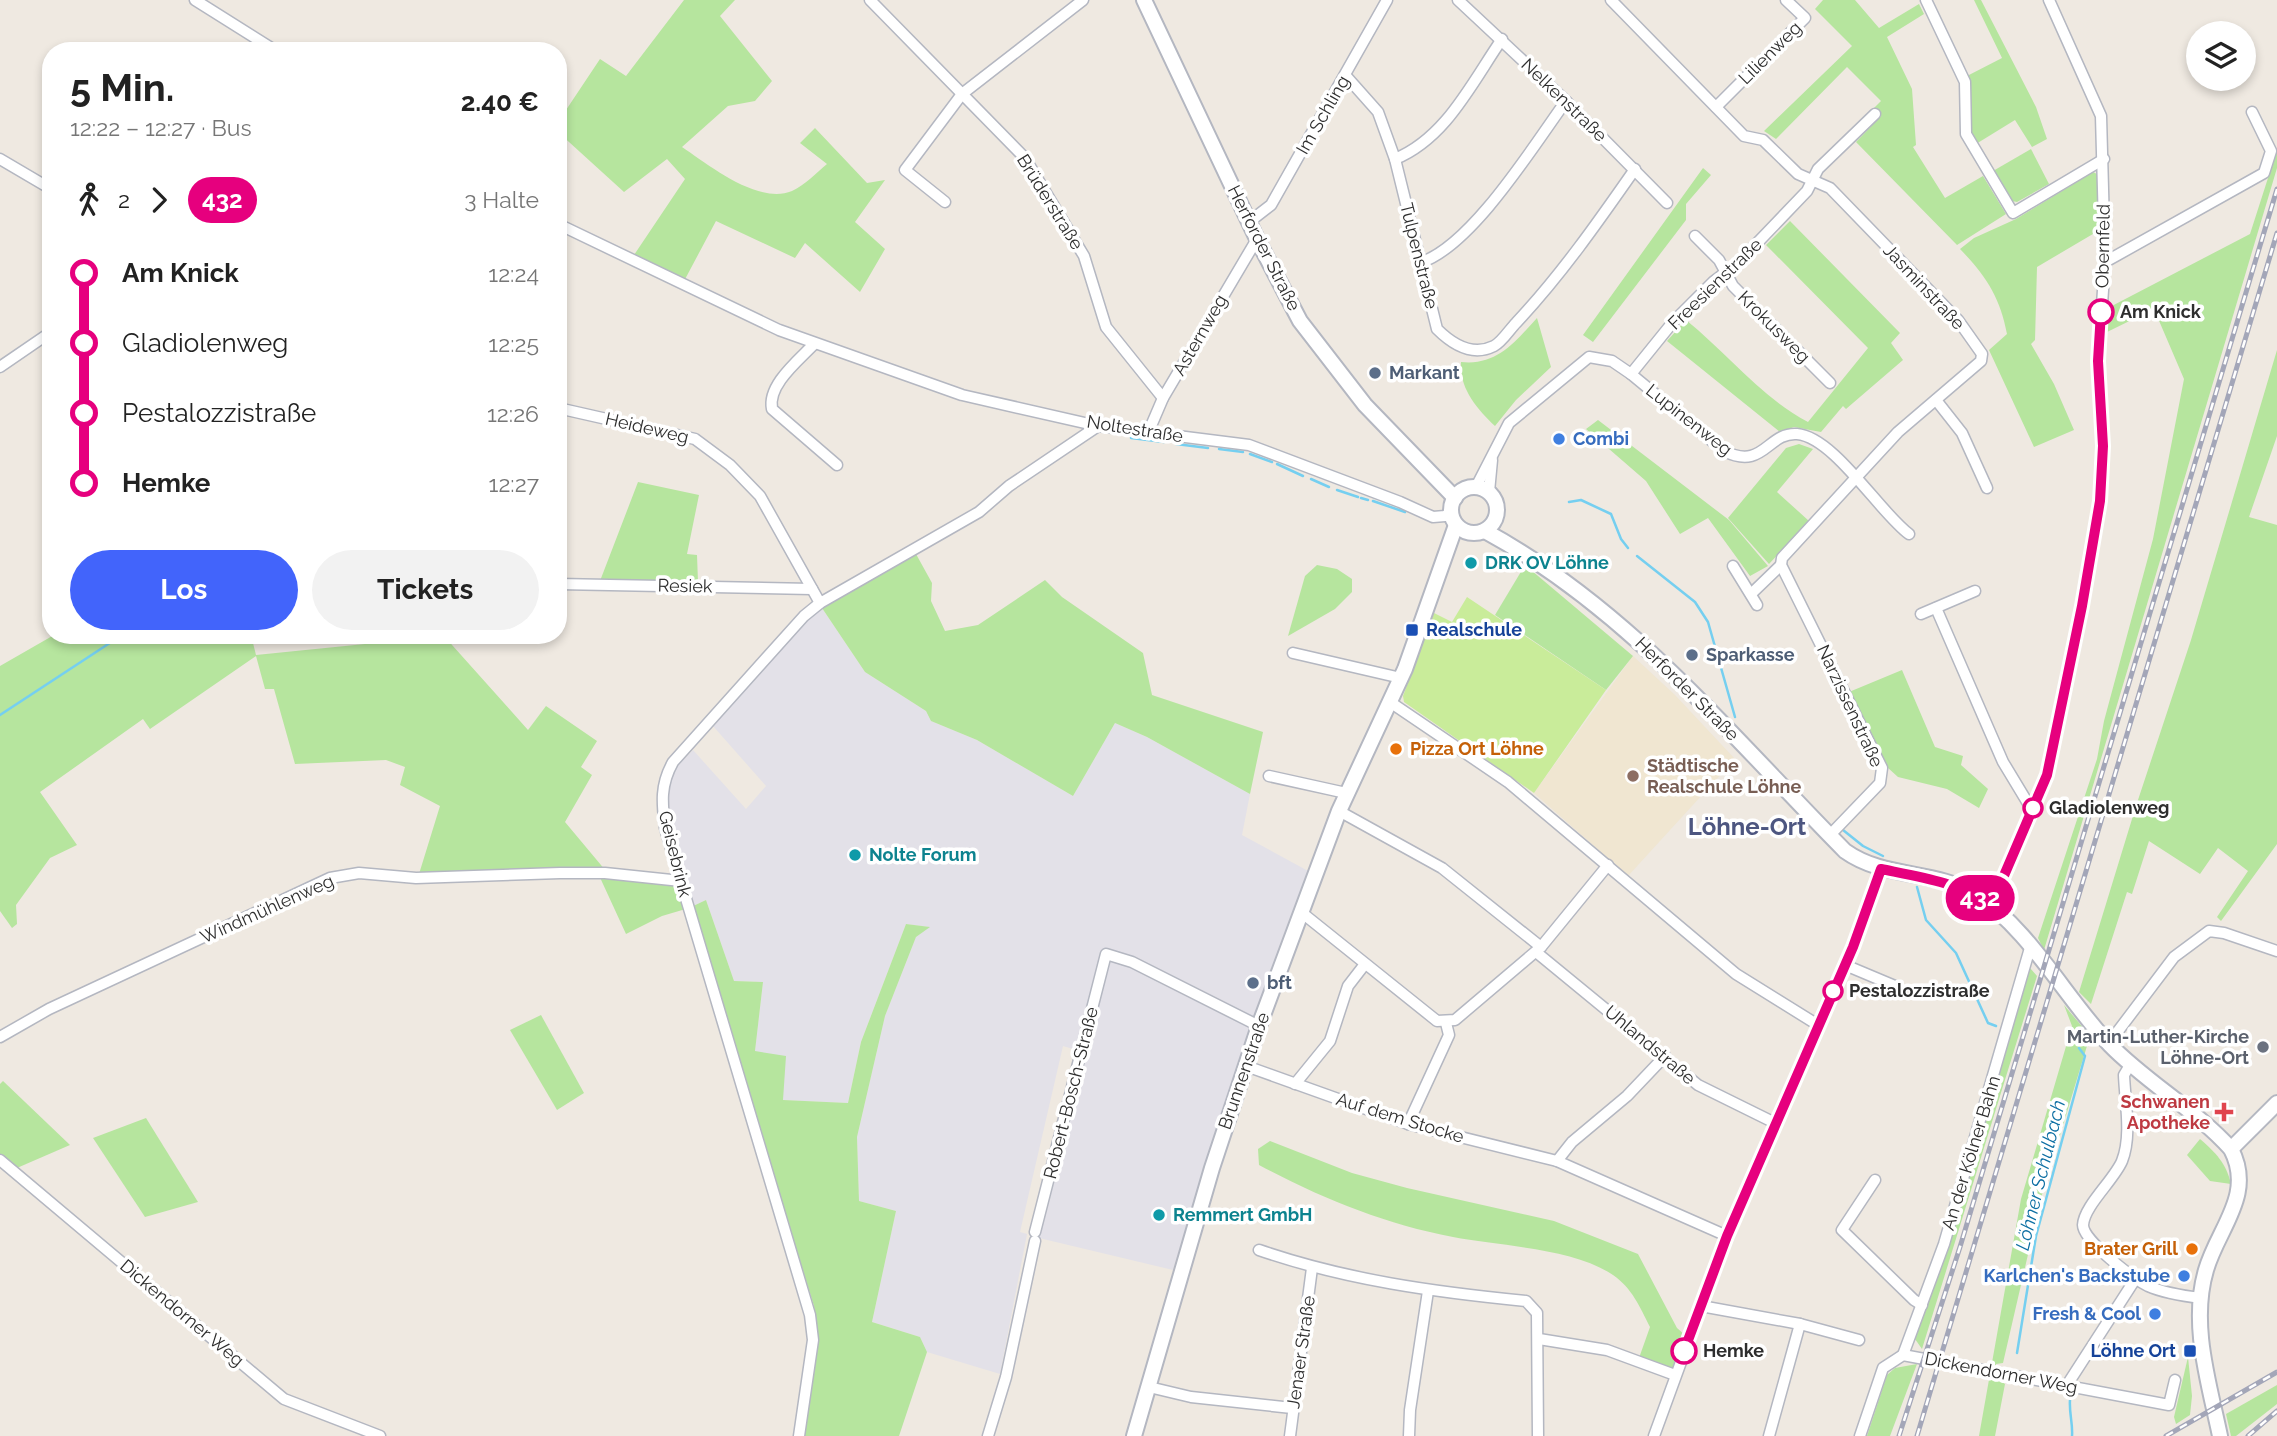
<!DOCTYPE html>
<html lang="de">
<meta charset="utf-8">
<style>
:root{--surface:#fff;--page:#f2f2f2;--text:#222;--muted:#767676;--accent:#4264fb}
body{margin:0;font-family:Raleway,sans-serif;background:var(--page);color:var(--text);height:100vh;display:flex;flex-direction:column;font-size:26px;white-space:nowrap}
*{box-sizing:border-box;margin:0}
p{font-size:23px;color:var(--muted)}
.icon{flex:none;width:38px;height:38px;fill:none;stroke:currentColor;stroke-width:2;stroke-linecap:round;stroke-linejoin:round}
.map{position:relative;flex:1;overflow:hidden}
.side{position:absolute;left:42px;top:42px;width:525px;height:602px;display:flex;flex-direction:column;background:var(--surface);border-radius:28px;box-shadow:0 4px 10px #0003}
.side>*{flex:none}
.badge{padding:0 14px;border-radius:23px;font-size:24px;line-height:46px}
.buttons{position:absolute;left:2186px;top:21px;display:grid;gap:14px}
.buttons a{display:grid;place-items:center;width:70px;height:70px;border-radius:50%;background:var(--surface);box-shadow:0 4px 10px #0003;font-size:35px}
.map>.badge{position:absolute;translate:-50% -50%;box-shadow:0 0 0 4px #fff}
.legs{display:flex;align-items:center;gap:10px;height:77px;padding:0 28px;font-size:23px}
.legs p{margin-inline-start:auto}
.overview{display:flex;align-items:center;justify-content:space-between;height:119px;padding:0 28px}
h1{font-size:38px;font-weight:700;line-height:52px}
.action{display:flex;gap:14px;margin-top:auto;padding:14px 28px}
.action a{flex:1;height:80px;border-radius:42px;background:var(--accent);color:#fff;font-size:28px;font-weight:700;line-height:80px;text-align:center}
.action a+a{background:var(--page);color:var(--text)}
ul{padding:0 28px;list-style:none}
li{display:flex;align-items:center;gap:24px;height:70px;font-size:26px}
li i{display:grid;place-items:center;width:10px;height:100%;margin:0 9px;background:currentColor}
li i::after{content:'';width:18px;height:18px;margin:-9px;border:5px solid;border-radius:50%;background:var(--surface)}
li p{margin-inline-start:auto}
li:first-child i{background:linear-gradient(#0000 50%,currentColor 0)}
li:last-child i{background:linear-gradient(currentColor 50%,#0000 0)}
.map>svg:first-child{display:block}
</style>
<div class="map">
<svg width="2277" height="1436" viewBox="0 0 2277 1436">
<rect width="100%" height="100%" fill="#efe9e1"/>
<!-- industrial -->
<polygon fill="#e3e1e8" points="822,608 865,672 926,711 931,721 977,740 1073,796 1115,723 1147,737 1250,794 1242,835 1310,872 1216,1129 1173,1270 1039,1238 1086,1053 1063,1046 1020,1232 1027,1234 1000,1374 927,1352 920,1337 872,1322 896,1211 859,1201 857,1137 885,1016 916,937 929,927 906,924 861,1042 848,1103 782,1100 755,1051 763,982 734,981 706,900 689,908 667,828 667,777 693,750 746,809 766,786 713,726 799,627"/>
<!-- education -->
<polygon fill="#f0e6d1" points="1633,656 1675,695 1735,759 1628,876 1534,793"/>
<!-- green -->
<g fill="#b6e59e">
<path d="M 684,0 L 735,0 L 720,16 L 772,81 L 755,101 L 728,106 L 682,147 C 709,165 758,205 792,191 C 805,185 816,173 827,164 L 800,143 L 815,128 L 867,183 L 885,180 L 855,222 L 885,249 L 860,292 L 805,243 L 795,258 L 716,221 L 683,283 L 632,258 L 685,179 L 667,159 L 624,192 L 558,132 L 558,122 L 600,59 L 626,76 Z"/>
<polygon points="1823,0 1855,0 1879,28 1919,4 1924,14 1887,37 1912,89 1916,145 1913,147 1945,198 1983,176 2006,214 1957,245 1856,142 1881,116 1873,109 1881,101 1847,67 1776,139 1764,131 1852,46 1815,9"/>
<polygon points="1974,0 1981,0 2036,107 2047,139 2032,147 2015,120 1976,144 1967,127 1967,76 2002,58"/>
<polygon points="2031,149 2049,184 2017,202 2012,201 1993,171"/>
<polygon points="2277,150 2277,168 2044,950 2038,938 2097,759 2104,721 2153,539 2184,379 2154,309 2105,333 2108,308 2250,234"/>
<polygon points="1703,168 1711,175 1686,204 1686,220 1593,342 1583,335"/>
<path d="M 2093,172 L 2097,174 L 2098,231 L 2037,267 L 2035,340 L 2031,344 L 2054,384 L 2074,430 L 2034,447 L 1989,350 L 2007,334 C 2000,297 1986,276 1960,249 L 1974,238 L 2016,219 Z"/>
<path d="M 1790,221 L 1900,333 L 1891,343 L 1903,360 L 1846,409 L 1843,406 L 1821,432 L 1794,427 L 1780,432 L 1667,341 L 1686,320 C 1727,353 1762,398 1808,422 L 1868,348 L 1766,245 Z"/>
<path d="M 1537,318 L 1551,367 L 1516,400 L 1495,426 C 1477,409 1459,388 1461,362 C 1497,366 1515,342 1537,318 Z"/>
<polygon points="2277,350 2277,436 2249,517 2277,525 2277,844 2221,921 2217,917 2248,871 2218,848 2200,874 2149,841 2132,894 2127,892 2091,1004 2079,992 2136,806 2191,640"/>
<polygon points="1598,420 1729,520 1768,566 1750,576 1708,518 1680,534 1646,481 1586,429"/>
<polygon points="1799,444 1813,449 1777,492 1809,521 1769,564 1728,518 1786,448"/>
<polygon points="638,482 699,495 687,554 697,555 698,582 600,581"/>
<polygon points="916,554 932,583 931,601 945,631 978,625 1045,580 1062,597 1143,653 1152,695 1263,732 1250,794 1147,737 1115,723 1073,796 977,740 931,721 926,711 865,672 822,608"/>
<polygon points="1317,565 1337,569 1352,579 1352,592 1335,609 1288,636 1305,576"/>
<polygon points="1525,565 1633,656 1606,690 1495,615"/>
<polygon points="54,635 251,635 256,655 444,636 528,730 546,706 597,741 581,767 592,775 565,822 611,877 680,880 689,908 706,900 734,981 763,982 755,1051 786,1056 783,1100 848,1103 861,1042 906,924 930,927 916,937 885,1016 857,1137 859,1201 896,1211 872,1322 920,1337 927,1352 899,1436 803,1436 817,1337 814,1306 689,908 662,916 626,934 597,871 419,874 440,806 400,785 405,767 386,760 295,764 274,689 265,689 256,656 150,729 143,719 40,792 77,845 50,858 16,905 17,924 12,928 0,911 0,666"/>
<polygon points="1902,670 1935,747 1963,756 1961,765 1988,789 1979,808 1947,789 1898,777 1887,767 1849,692"/>
<polygon points="2030,968 2037,976 1922,1349 1915,1339 1975,1156"/>
<polygon points="2064,1005 2090,1036 2041,1198 2003,1363 1996,1364 1994,1377 2005,1384 1995,1436 1979,1436 2021,1199 2072,1026"/>
<polygon points="541,1015 584,1093 557,1110 510,1030"/>
<polygon points="3,1081 70,1145 10,1171 0,1163 0,1084"/>
<polygon points="146,1118 198,1202 145,1217 93,1138"/>
<path d="M 2200,1139 C 2216,1153 2226,1163 2231,1184 L 2210,1181 L 2187,1155 Z"/>
<path d="M 1270,1141 L 1352,1173 L 1407,1188 L 1554,1221 L 1638,1254 L 1677,1328 L 1685,1335 L 1672,1371 L 1639,1358 L 1650,1327 C 1640,1307 1632,1288 1613,1275 C 1574,1248 1499,1246 1453,1237 C 1384,1224 1321,1198 1259,1165 L 1258,1149 Z"/>
<polygon points="2188,1357 2192,1396 2190,1415 2176,1424 2174,1417"/>
<polygon points="1917,1364 1890,1436 1867,1436 1887,1375 1895,1368"/>
<polygon points="2277,1385 2277,1404 2236,1436 2231,1436 2226,1414"/>
</g>
<!-- pitch -->
<polygon fill="#c9ec9a" points="1467,597 1606,690 1534,793 1404,702 1403,696 1434,613 1452,622"/>
<g fill="none" stroke-linecap="round" stroke-linejoin="round">
<!-- stream -->
<g stroke="#75cff0" stroke-width="2.5">
<polyline points="1131,438 1164,442"/>
<polyline points="1176,444 1208,448"/>
<polyline points="1219,449 1243,452"/>
<polyline points="1250,454 1272,462"/>
<polyline points="1277,464 1303,476"/>
<polyline points="1311,479 1329,487"/>
<polyline points="1337,490 1358,497"/>
<polyline points="1361,498 1368,500"/>
<polyline points="1373,501 1405,512"/>
<polyline points="1569,502 1581,500 1611,514 1621,539 1628,548"/>
<polyline points="1637,556 1695,602 1708,622 1735,717"/>
<polyline points="0,715 122,635"/>
<polyline points="1843,830 1863,846 1883,856"/>
<polyline points="1917,887 1926,920 1956,953 1988,1023 1996,1026"/>
<polyline points="2017,1353 2036,1236 2085,1056 2079,1048"/>
<path d="M 2070,1400 C 2069,1414 2073,1423 2072,1436"/>
</g>
<!-- street casing -->
<g stroke="#b4b7c1" stroke-width="13">
<g id="street">
<polyline points="195,0 276,51"/>
<polyline points="870,0 1025,158 1084,256 1106,327 1163,398"/>
<polyline points="1458,0 1566,101 1667,203"/>
<polyline points="1611,0 1744,136 1763,140 1798,174 1830,188 1958,320 1982,354 1981,361 1898,432 1782,558 1781,565 1882,768 1880,783 1830,835"/>
<polyline points="1926,0 1965,82 1966,134 2013,213 2104,159"/>
<path d="M 1346,76 L 1378,112 L 1395,159 L 1437,329 C 1452,344 1472,357 1494,346 C 1502,342 1510,329 1516,323 C 1561,275 1598,222 1635,169"/>
<polyline points="1716,107 1805,18 1786,0"/>
<polyline points="0,159 51,189"/>
<path d="M 1395,159 C 1446,138 1471,84 1502,39"/>
<polyline points="945,202 905,170 962,94 1083,0"/>
<polyline points="1249,222 1271,205 1387,0"/>
<polyline points="558,224 779,330 962,395 1098,426 1249,445 1400,502 1433,517 1445,516 1451,512"/>
<polyline points="1695,236 1719,260 1733,286 1830,383"/>
<path d="M 1422,262 C 1473,244 1534,145 1566,101"/>
<polyline points="2105,262 2264,173 2271,151 2252,112"/>
<path d="M 814,344 C 799,360 767,385 772,409 L 837,465"/>
<polyline points="0,367 51,332"/>
<path d="M 1631,374 L 1724,451 C 1764,471 1767,432 1797,434 C 1834,437 1880,513 1909,534"/>
<polyline points="1936,400 1962,433 1987,488"/>
<polyline points="558,408 695,439 730,465 760,496 820,603"/>
<polyline points="1148,433 1163,398 1257,239"/>
<polyline points="1476,487 1509,423 1589,357 1612,361 1631,374 1673,322 1713,282 1738,263 1807,191 1818,169 1875,114"/>
<polyline points="1489,492 1492,460"/>
<polyline points="1733,566 1757,605"/>
<polyline points="558,584 812,589"/>
<polyline points="1751,594 1781,565"/>
<polyline points="1936,608 2003,762 2032,810"/>
<polyline points="1921,614 1975,591"/>
<polyline points="1293,653 1401,678"/>
<polyline points="1390,702 1508,782 1736,974 1818,1025"/>
<polyline points="1269,776 1346,793"/>
<polyline points="1339,811 1442,868 1541,947"/>
<polyline points="1991,907 2047,775 2082,606 2100,501 2103,446 2098,361 2105,262 2101,116 2049,0"/>
<polyline points="1301,912 1437,1021 1455,1020 1541,947 1608,865"/>
<polyline points="1536,952 1698,1085 1775,1123"/>
<polyline points="1845,965 1895,986"/>
<polyline points="0,1037 49,1009 330,878 359,873 416,878 560,873 605,873 681,881"/>
<polyline points="2109,1043 2174,957 2209,931 2224,933 2277,951"/>
<path d="M 2130,1065 L 2124,1075 C 2125,1102 2132,1136 2122,1161 C 2114,1180 2084,1206 2083,1225 C 2083,1241 2134,1279 2148,1286 C 2164,1293 2184,1296 2201,1298"/>
<polyline points="1246,1066 1408,1124 1557,1161 1727,1236"/>
<polyline points="1295,1084 1330,1041 1348,986 1365,964"/>
<polyline points="1408,1124 1449,1035 1446,1023"/>
<polyline points="0,1160 284,1399 380,1436"/>
<polyline points="1557,1161 1572,1142 1627,1096 1665,1056"/>
<polyline points="1875,1180 1842,1230 1914,1300 1922,1305"/>
<polyline points="1035,1232 1106,954 1132,962 1259,1026"/>
<path d="M 1259,1250 C 1346,1280 1434,1292 1526,1301 L 1537,1313 L 1538,1436"/>
<polyline points="1701,1306 1800,1324 1859,1340"/>
<polyline points="1539,1339 1607,1350 1675,1375"/>
<polyline points="1903,1355 1944,1244 2030,948"/>
<polyline points="2067,1385 2136,1278"/>
<polyline points="1149,1387 1191,1397 1292,1408"/>
<path d="M 799,1436 L 813,1340 L 810,1315 L 665,828 C 662,803 660,785 673,762 L 804,616 L 820,603 L 979,512 L 1009,486 L 1098,426"/>
<polyline points="988,1436 1006,1377 1035,1241"/>
<polyline points="1290,1436 1312,1268"/>
<polyline points="1409,1436 1410,1410 1428,1291"/>
<polyline points="1654,1436 1727,1236 1853,947 1881,869"/>
<polyline points="1769,1436 1800,1324"/>
<polyline points="1860,1436 1883,1368 1903,1355 2169,1405 2175,1380"/>
</g>
</g>
<!-- secondary casing -->
<g stroke="#b4b7c1" stroke-width="18">
<g id="secondary">
<polyline points="1144,0 1257,239 1300,321 1365,405 1455,498"/>
<circle cx="1474" cy="510" r="23"/>
<path d="M 1485,531 C 1629,609 1731,736 1845,851 C 1884,879 1935,870 1975,894 C 2029,928 2066,999 2110,1045 C 2147,1083 2196,1110 2231,1149 C 2255,1195 2218,1228 2206,1270 C 2190,1324 2209,1383 2220,1436"/>
<polyline points="2231,1149 2277,1103"/>
<polyline points="1134,1436 1212,1168 1259,1026 1339,811 1405,669 1456,525"/>
</g>
</g>
<!-- street -->
<use href="#street" stroke="#fff" stroke-width="10"/>
<!-- secondary -->
<use href="#secondary" stroke="#fff" stroke-width="14"/>
<!-- rail casing -->
<g stroke="#a3a6b8" stroke-width="5">
<g id="rail">
<polyline points="1899,1436 1960,1247 2277,189"/>
<polyline points="1917,1436 2277,233"/>
<polyline points="2166,1436 2277,1372"/>
<polyline points="2248,1436 2277,1411"/>
</g>
</g>
<!-- rail -->
<use href="#rail" stroke="#fff" stroke-width="2.5" stroke-dasharray="8" stroke-linecap="butt"/>
</g>
<g fill="none" stroke-linecap="round" stroke-linejoin="round">
<!-- line-1 casing -->
<g stroke="#fff" stroke-width="16">
<path id="line-1" d="M 1684,1351 L 1727,1236 L 1853,947 L 1881,869 C 1921,877 1958,882 1991,906 L 2047,775 L 2082,606 L 2100,501 L 2103,446 L 2098,361 L 2101,312"/>
</g>
<!-- line-1 -->
<use href="#line-1" stroke="#e6007e" stroke-width="10"/>
</g>
<!-- markers -->
<g fill="#fff" stroke="#e6007e" stroke-width="3.5">
<circle cx="2101" cy="312" r="12"/>
<circle cx="2033" cy="808" r="9"/>
<circle cx="1833" cy="991" r="9"/>
<circle cx="1684" cy="1351" r="12"/>
</g>
<g fill="#5c6f8a" stroke="#fff" stroke-width="2.5">
<circle cx="1375" cy="373" r="7"/>
<circle cx="1692" cy="655" r="7"/>
<circle cx="1253" cy="983" r="7"/>
</g>
<g fill="#3f7fe0" stroke="#fff" stroke-width="2.5">
<circle cx="1559" cy="439" r="7"/>
<circle cx="2184" cy="1276" r="7"/>
<circle cx="2155" cy="1314" r="7"/>
</g>
<g fill="#0f9aa8" stroke="#fff" stroke-width="2.5">
<circle cx="1471" cy="563" r="7"/>
<circle cx="855" cy="855" r="7"/>
<circle cx="1159" cy="1215" r="7"/>
</g>
<g fill="#1a4fb4" stroke="#fff" stroke-width="2.5">
<rect x="1405" y="623" width="14" height="14" rx="3.5"/>
<rect x="2183" y="1344" width="14" height="14" rx="3.5"/>
</g>
<g fill="#e8710a" stroke="#fff" stroke-width="2.5">
<circle cx="1396" cy="749" r="7"/>
<circle cx="2192" cy="1249" r="7"/>
</g>
<circle fill="#8d6e63" stroke="#fff" stroke-width="2.5" cx="1633" cy="776" r="7"/>
<circle fill="#6b7280" stroke="#fff" stroke-width="2.5" cx="2263" cy="1047" r="7"/>
<path fill="#e0444e" stroke="#fff" stroke-width="2.5" d="M2220.5 1101.5h7v7h7v7h-7v7h-7v-7h-7v-7h7z"/>
<g text-anchor="middle" stroke-width="7" stroke-linejoin="round" paint-order="stroke">
<!-- street labels -->
<g font-size="18" fill="#2e2e2e" stroke="#fff">
<text transform="translate(1770 53) rotate(-45)" y="6">Lilienweg</text>
<text transform="translate(1564 100) rotate(44)" y="6">Nelkenstraße</text>
<text transform="translate(1323 115) rotate(-60)" y="6">Im Schling</text>
<text transform="translate(1050 202) rotate(58)" y="6">Brüderstraße</text>
<text transform="translate(2103 246) rotate(-89)" y="6">Obernfeld</text>
<text transform="translate(1264 248) rotate(63)" y="6">Herforder Straße</text>
<text transform="translate(1419 256) rotate(76)" y="6">Tulpenstraße</text>
<text transform="translate(1715 284) rotate(-44)" y="6">Freesienstraße</text>
<text transform="translate(1924 287) rotate(47)" y="6">Jasminstraße</text>
<text transform="translate(1774 327) rotate(45)" y="6">Krokusweg</text>
<text transform="translate(1200 335) rotate(-60)" y="6">Asternweg</text>
<text transform="translate(1689 420) rotate(38)" y="6">Lupinenweg</text>
<text transform="translate(647 428) rotate(13)" y="6">Heideweg</text>
<text transform="translate(1135 429) rotate(9)" y="6">Noltestraße</text>
<text transform="translate(685 586) rotate(1)" y="6">Resiek</text>
<text transform="translate(1687 689) rotate(45)" y="6">Herforder Straße</text>
<text transform="translate(1850 706) rotate(65)" y="6">Narzissenstraße</text>
<text transform="translate(675 854) rotate(76)" y="6">Geisebrink</text>
<text transform="translate(267 909) rotate(-24)" y="6">Windmühlenweg</text>
<text transform="translate(1650 1045) rotate(40)" y="6">Uhlandstraße</text>
<text transform="translate(1244 1071) rotate(-71)" y="6">Brunnenstraße</text>
<text transform="translate(1071 1093) rotate(-76)" y="6">Robert-Bosch-Straße</text>
<text transform="translate(1400 1118) rotate(17)" y="6">Auf dem Stocke</text>
<text transform="translate(1971 1153) rotate(-73)" y="6">An der Kölner Bahn</text>
<text transform="translate(182 1313) rotate(40)" y="6">Dickendorner Weg</text>
<text transform="translate(1301 1352) rotate(-82)" y="6">Jenaer Straße</text>
<text transform="translate(2001 1373) rotate(11)" y="6">Dickendorner Weg</text>
</g>
<!-- stop labels -->
<g font-size="18" font-weight="bold" fill="#2e2e2e" stroke="#fff" text-anchor="start">
<text x="2120" y="318">Am Knick</text>
<text x="2049" y="814">Gladiolenweg</text>
<text x="1849" y="997">Pestalozzistraße</text>
<text x="1703" y="1357">Hemke</text>
</g>
<!-- service labels -->
<g font-size="18" font-weight="bold" fill="#4e5e75" stroke="#fff" text-anchor="start">
<text x="1389" y="379">Markant</text>
<text x="1706" y="661">Sparkasse</text>
<text x="1267" y="989">bft</text>
</g>
<!-- shop labels -->
<g font-size="18" font-weight="bold" fill="#366cbe" stroke="#fff" text-anchor="end">
<text x="1573" y="445" text-anchor="start">Combi</text>
<text x="2170" y="1282">Karlchen's Backstube</text>
<text x="2141" y="1320">Fresh &amp; Cool</text>
</g>
<!-- culture labels -->
<g font-size="18" font-weight="bold" fill="#0d838f" stroke="#fff" text-anchor="start">
<text x="1485" y="569">DRK OV Löhne</text>
<text x="869" y="861">Nolte Forum</text>
<text x="1173" y="1221">Remmert GmbH</text>
</g>
<!-- transit labels -->
<g font-size="18" font-weight="bold" fill="#164399" stroke="#fff" text-anchor="start">
<text x="1426" y="636">Realschule</text>
<text x="2176" y="1357" text-anchor="end">Löhne Ort</text>
</g>
<!-- food labels -->
<g font-size="18" font-weight="bold" fill="#c56008" stroke="#fff" text-anchor="start">
<text x="1410" y="755">Pizza Ort Löhne</text>
<text x="2178" y="1255" text-anchor="end">Brater Grill</text>
</g>
<!-- education labels -->
<g font-size="18" font-weight="bold" fill="#785e54" stroke="#fff" text-anchor="start">
<text x="1647" y="772">Städtische<tspan x="1647" dy="21">Realschule Löhne</tspan></text>
</g>
<!-- worship labels -->
<g font-size="18" font-weight="bold" fill="#5b616d" stroke="#fff" text-anchor="end">
<text x="2249" y="1043">Martin-Luther-Kirche<tspan x="2249" dy="21">Löhne-Ort</tspan></text>
</g>
<!-- health labels -->
<g font-size="18" font-weight="bold" fill="#be3a42" stroke="#fff" text-anchor="end">
<text x="2210" y="1108">Schwanen<tspan x="2210" dy="21">Apotheke</tspan></text>
</g>
<!-- water labels -->
<g font-size="19" font-style="italic" fill="#0d6fa3" stroke="#fff">
<text transform="translate(2040 1175) rotate(-76)" y="7">Löhner Schulbach</text>
</g>
<!-- district labels -->
<g font-size="24" font-weight="bold" fill="#4d5680" stroke="#fff">
<text x="1747" y="835">Löhne-Ort</text>
</g>
</g>
</svg>
<div class="buttons">
<a><svg class="icon" aria-label="layers" viewBox="0 0 24 24"><path d="M12 4l9 5-9 5-9-5zM3 14l9 5 9-5"/></svg></a>
</div>
<b class="badge" style="left:1980px;top:898px;background:#e6007e;color:#fff">432</b>
<section class="side">
<div class="overview"><div><h1>5 Min.</h1><p>12:22 – 12:27 · Bus</p></div><b>2.40 €</b></div>
<div class="legs"><svg class="icon" aria-label="walk" viewBox="0 0 24 24"><circle cx="13" cy="4" r="2"/><path d="M13 8l-2 6 4 7M11 14l-3 7M7 12l3-4h3l4 4"/></svg>2<svg class="icon" aria-label="forward" viewBox="0 0 24 24"><path d="M9 5l7 7-7 7"/></svg><b class="badge" style="background:#e6007e;color:#fff">432</b><p>3 Halte</p></div>
<ul>
<li><i style="color:#e6007e"></i><b>Am Knick</b><p>12:24</p></li>
<li><i style="color:#e6007e"></i><span>Gladiolenweg</span><p>12:25</p></li>
<li><i style="color:#e6007e"></i><span>Pestalozzistraße</span><p>12:26</p></li>
<li><i style="color:#e6007e"></i><b>Hemke</b><p>12:27</p></li>
</ul>
<div class="action"><a>Los</a><a>Tickets</a></div>
</section>
</div>
